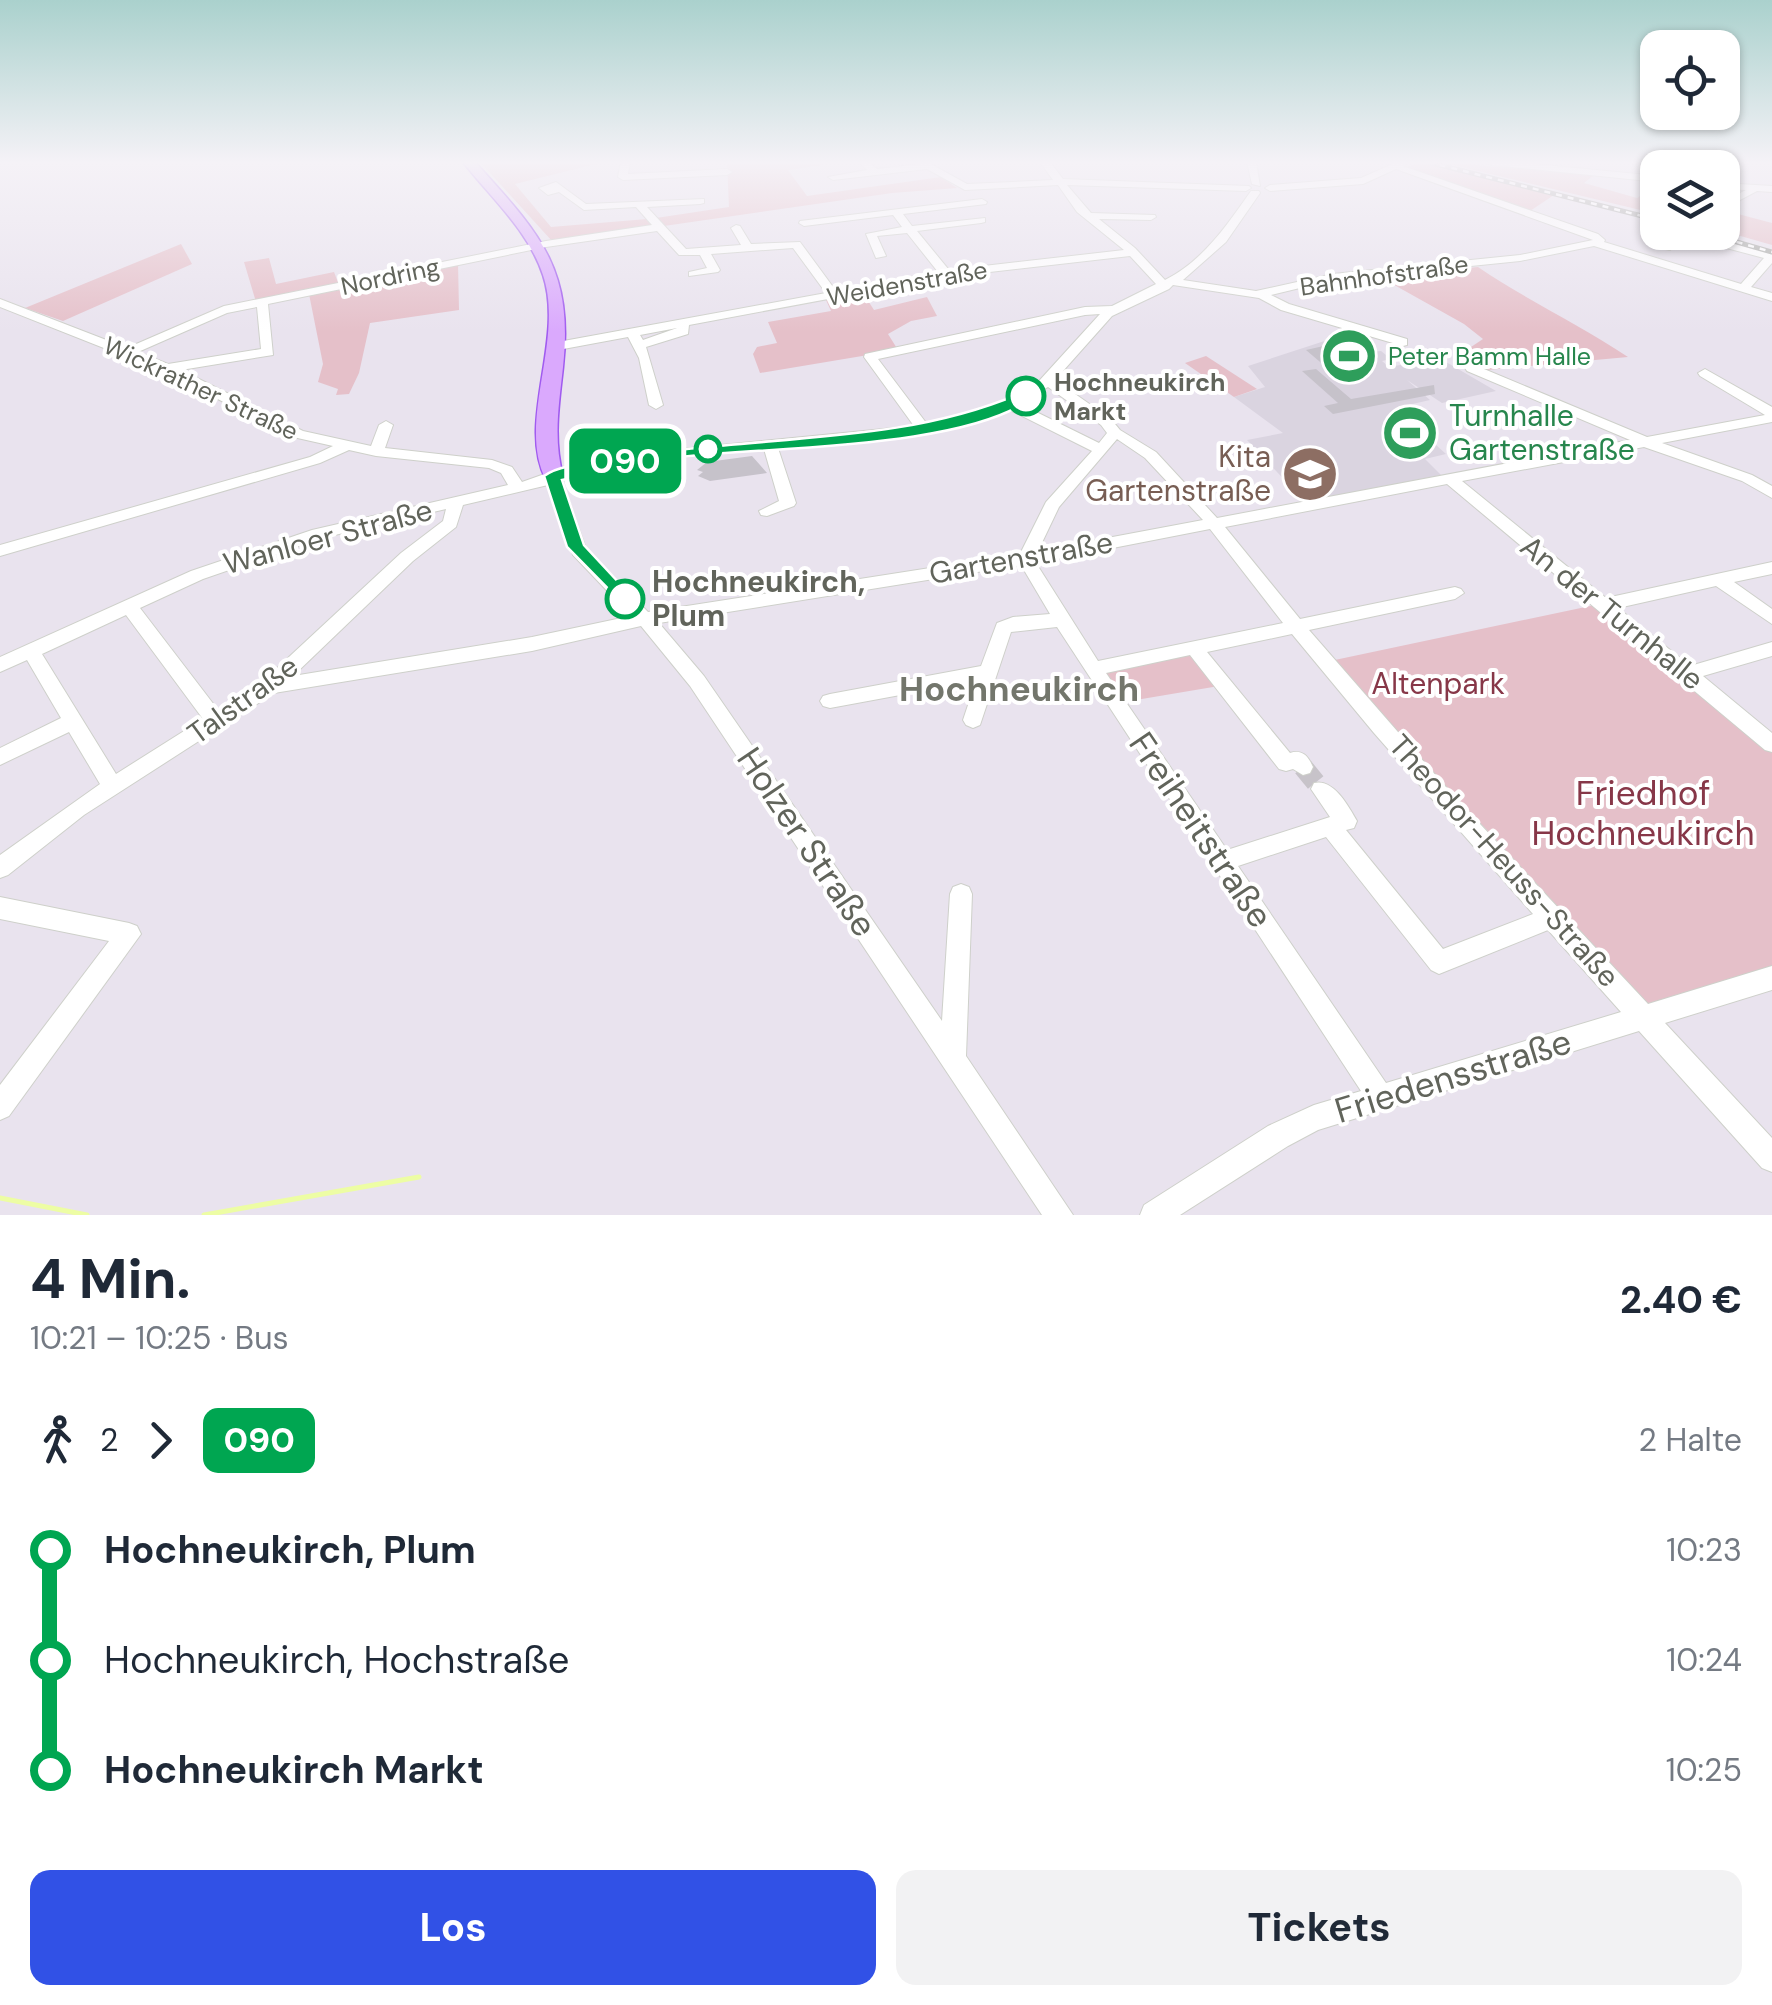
<!DOCTYPE html>
<html lang="de">
<meta charset="utf-8">
<style>
:root{--surface:#fff;--page:#f2f2f3;--text:#1f2937;--muted:#747a83;--accent:#3151e6}
body{margin:0;font-family:"DM Sans",sans-serif;background:var(--page);color:var(--text);height:100vh;display:flex;flex-direction:column;font-size:38px;white-space:nowrap}
*{box-sizing:border-box;margin:0}
p{font-size:32px;color:var(--muted)}
.icon{flex:none;width:55px;height:55px;fill:none;stroke:currentColor;stroke-width:2;stroke-linecap:round;stroke-linejoin:round}
.map{position:relative;height:1215px;overflow:hidden}
.drawer{display:flex;flex-direction:column;background:var(--surface);flex:1}
.drawer>*{flex:none}
.badge{padding:0 20px;border-radius:15px;font-size:35px;line-height:65px}
.fabs{position:absolute;left:1640px;top:30px;display:grid;gap:20px}
.fabs a{display:grid;place-items:center;width:100px;height:100px;border-radius:20px;background:var(--surface);box-shadow:0 2px 8px #0004;font-size:50px}
.map>.badge{position:absolute;translate:-50% -50%;box-shadow:0 0 0 5px #fff}
.legs{display:flex;align-items:center;gap:15px;height:110px;padding:0 30px;font-size:32px}
.legs p{margin-inline-start:auto}
.headline{display:flex;align-items:center;justify-content:space-between;height:170px;padding:0 30px}
h1{font-size:55px;font-weight:700;line-height:75px}
.primary-button{display:flex;gap:20px;margin-top:auto;padding:20px 30px}
.primary-button a{flex:1;height:115px;border-radius:20px;background:var(--accent);color:#fff;font-size:40px;font-weight:700;line-height:115px;text-align:center}
.primary-button a+a{background:var(--page);color:var(--text)}
ul{padding:0 30px;list-style:none}
li{display:flex;align-items:center;gap:35px;height:110px;font-size:38px}
li i{display:grid;place-items:center;width:15px;height:100%;margin:0 12px;background:currentColor}
li i::after{content:'';width:25px;height:25px;margin:-12px;border:8px solid;border-radius:50%;background:var(--surface)}
li p{margin-inline-start:auto}
li:first-child i{background:linear-gradient(#0000 50%,currentColor 0)}
li:last-child i{background:linear-gradient(currentColor 50%,#0000 0)}
.map>svg:first-child{display:block}
</style>
<div class="map">
<svg width="1772" height="1215" viewBox="0 0 1772 1215">
<rect width="100%" height="100%" fill="#e9e3ee"/>
<!-- education -->
<polygon fill="#dad4e0" points="1346,334 1371,352 1381,351 1391,359 1382,361 1389,367 1439,358 1496,391 1442,403 1407,380 1430,400 1395,408 1446,454 1425,459 1441,475 1305,502 1247,440 1283,433 1234,397 1265,387 1248,366"/>
<!-- green -->
<g fill="#e5c0c9">
<polygon points="480,162 604,162 515,184 551,227 647,219 652,226 552,241"/>
<polygon points="727,162 820,162 823,165 788,170 807,196 941,177 957,188 892,193 664,226 656,218 729,207"/>
<polygon points="1421,162 1554,195 1530,211 1407,167"/>
<polygon points="1441,162 1594,175 1584,183 1637,198 1648,191 1657,193 1657,214"/>
<polygon points="1723,210 1772,223 1772,245 1723,231"/>
<polygon points="181,244 192,264 63,321 25,308"/>
<polygon points="269,258 276,284 334,272 339,285 256,302 244,262"/>
<polygon points="458,263 459,310 370,323 359,373 349,394 336,395 338,389 318,382 323,364 309,294"/>
<path d="M 1478,267 C 1528,301 1579,324 1628,357 L 1487,370 L 1456,357 L 1483,339 L 1464,324 L 1380,277 Z"/>
<polygon points="863,293 874,310 927,297 937,316 911,321 888,334 898,350 760,373 753,354 757,347 777,343 768,322 831,311 826,300"/>
<polygon points="1206,356 1257,389 1234,397 1185,363"/>
<polygon points="1595,605 1772,752 1772,968 1650,1006 1330,661"/>
<polygon points="1190,653 1219,686 1124,702 1104,671"/>
</g>
<g fill="none" stroke-linecap="round" stroke-linejoin="round">
<!-- stream -->
<g stroke="#edfda4" stroke-width="5">
<polyline points="0,1198 87,1215"/>
<polyline points="204,1215 419,1177"/>
</g>
</g>
<!-- building -->
<g fill="#c6c2ca">
<polygon points="1354,339 1378,359 1326,367 1306,350"/>
<polygon points="1316,369 1351,399 1434,385 1435,394 1333,414 1324,406 1338,403 1302,371"/>
<polygon points="1410,420 1434,441 1410,445 1386,425"/>
<polygon points="752,456 767,473 710,481 698,476 703,472 697,470 707,462"/>
</g>
<g fill="none" stroke-linecap="round" stroke-linejoin="round">
<!-- minor-tunnel -->
<polyline stroke="#c7c3c9" stroke-width="20" stroke-dasharray="20 10" stroke-linecap="butt" points="1303,767 1321,789"/>
<!-- minor casing -->
<g stroke="#ced0ca" stroke-width="2">
<g id="minor">
<polygon points="621,162 630,162 628,174 727,169 732,172 727,175 623,180 618,177"/>
<path d="M 859,162 L 868,162 L 877,169 L 929,163 L 967,184 L 1053,180 L 1040,162 L 1050,162 L 1063,179 L 1249,186 L 1251,188 L 1246,191 L 1067,185 L 1091,213 L 1155,215 L 1156,217 L 1151,220 L 1099,219 L 1135,248 L 1165,280 C 1203,261 1227,225 1251,191 L 1259,191 L 1260,193 L 1226,242 L 1183,280 L 1256,291 L 1333,274 L 1520,255 L 1593,240 L 1396,169 L 1363,184 L 1270,191 L 1265,188 L 1270,185 L 1361,178 L 1397,162 L 1408,162 L 1403,166 L 1598,234 L 1605,240 L 1604,242 L 1741,284 L 1764,258 L 1685,237 L 1670,250 L 1661,248 L 1677,232 L 1693,232 L 1772,253 L 1772,263 L 1751,287 L 1772,293 L 1772,301 L 1594,246 L 1520,261 L 1333,280 L 1271,295 L 1289,304 L 1407,339 L 1407,345 L 1403,346 L 1281,310 L 1259,298 L 1173,285 L 1169,289 L 1112,316 L 1055,380 L 1111,419 L 1120,430 L 1156,452 L 1217,518 L 1630,440 L 1467,371 L 1465,368 L 1472,364 L 1647,437 L 1765,415 L 1700,376 L 1698,373 L 1705,369 L 1772,407 L 1772,422 L 1662,443 L 1752,475 L 1772,486 L 1772,498 L 1742,481 L 1644,447 L 1462,481 L 1606,598 L 1772,562 L 1772,574 L 1734,582 L 1772,609 L 1772,624 L 1716,586 L 1618,608 L 1690,666 L 1772,642 L 1772,656 L 1703,676 L 1772,733 L 1772,752 L 1765,750 L 1447,484 L 1225,527 L 1300,619 L 1455,587 L 1461,589 L 1464,593 L 1455,599 L 1309,630 L 1452,794 L 1648,1004 L 1772,966 L 1772,990 L 1665,1023 L 1772,1138 L 1772,1172 L 1762,1168 L 1639,1031 L 1318,1130 L 1288,1146 L 1180,1215 L 1140,1215 L 1144,1205 L 1268,1126 L 1314,1105 L 1361,1091 L 1057,627 L 1011,632 L 980,725 L 973,728 L 966,725 L 963,720 L 976,681 L 830,708 L 823,706 L 820,701 L 823,696 L 830,694 L 981,666 L 997,623 L 1013,617 L 1050,614 L 1021,565 L 659,623 L 704,676 L 942,1021 L 950,894 L 953,887 L 961,884 L 969,887 L 972,894 L 966,1056 L 1073,1215 L 1042,1215 L 690,686 L 641,626 L 532,651 L 274,693 L 226,724 L 224,728 L 216,730 L 84,815 L 8,875 L 0,878 L 0,855 L 100,784 L 69,732 L 0,765 L 0,748 L 61,718 L 27,660 L 0,672 L 0,657 L 191,571 L 312,530 L 508,485 L 501,473 L 489,468 L 376,456 L 349,450 L 320,463 L 0,556 L 0,545 L 310,457 L 333,446 L 293,437 L 162,371 L 0,307 L 0,299 L 127,348 L 224,306 L 546,241 L 652,225 L 636,207 L 584,210 L 559,192 L 548,195 L 539,188 L 556,182 L 586,204 L 704,199 L 704,203 L 700,204 L 647,207 L 686,249 L 741,245 L 731,228 L 736,225 L 740,226 L 751,244 L 800,242 L 836,291 L 938,272 L 907,233 L 877,236 L 886,256 L 876,258 L 866,234 L 902,227 L 893,215 L 804,226 L 799,223 L 800,221 L 982,199 L 987,202 L 986,204 L 903,214 L 912,226 L 985,218 L 985,222 L 981,223 L 917,231 L 949,270 L 1124,250 L 1077,212 L 1058,185 L 965,190 L 927,169 L 833,180 L 828,177 L 867,170 ZM 657,231 L 679,255 L 700,255 L 707,268 L 689,272 L 689,276 L 718,272 L 720,270 L 711,254 L 793,248 L 826,293 L 558,342 L 552,346 L 558,350 L 628,337 L 639,358 L 649,405 L 656,409 L 663,405 L 646,347 L 688,334 L 689,325 L 946,277 L 1130,256 L 1156,284 L 1112,306 L 1085,307 L 865,354 L 864,357 L 914,426 L 651,452 L 559,473 L 553,471 L 522,482 L 512,467 L 492,460 L 385,448 L 393,425 L 386,421 L 379,425 L 371,446 L 303,431 L 181,370 L 273,355 L 268,304 L 546,247 ZM 257,307 L 261,349 L 168,364 L 138,352 L 227,313 ZM 1100,314 L 1039,381 L 985,410 L 927,424 L 878,359 L 1085,315 ZM 677,328 L 643,340 L 640,335 ZM 1048,387 L 1101,425 L 1107,433 L 1099,443 L 1018,403 ZM 1008,409 L 1092,451 L 1046,502 L 1020,554 L 648,612 L 586,549 L 562,481 L 651,460 L 764,449 L 779,501 L 759,511 L 761,515 L 767,516 L 794,506 L 796,503 L 778,448 C 843,441 952,439 1008,409 ZM 1117,439 L 1145,458 L 1203,520 L 1038,551 L 1059,507 ZM 548,485 L 573,555 L 631,616 L 532,637 L 293,676 L 413,561 L 456,527 L 463,505 ZM 446,509 L 443,521 L 401,553 L 262,682 L 218,710 L 140,608 L 203,579 L 322,538 ZM 1210,529 L 1283,623 L 1098,661 L 1036,563 ZM 126,615 L 203,719 L 116,774 L 42,654 ZM 1292,634 L 1374,733 L 1533,914 L 1443,949 L 1346,830 L 1354,828 L 1357,821 C 1348,805 1333,778 1314,783 L 1311,789 L 1330,817 L 1227,850 L 1106,673 L 1190,655 L 1279,769 L 1286,771 L 1293,769 L 1303,775 L 1310,773 L 1313,767 C 1308,756 1302,749 1290,753 L 1207,652 ZM 1326,837 L 1431,970 L 1439,974 L 1548,930 L 1621,1012 L 1386,1083 L 1238,866 Z"/>
<polygon points="1247,162 1256,162 1260,186 1252,184"/>
<polygon points="1486,162 1515,162 1658,176 1658,182 1491,165"/>
<polygon points="1722,183 1772,186 1772,192 1757,191 1723,209 1722,202 1746,190 1722,189"/>
<polygon points="0,897 129,923 137,926 141,934 9,1116 0,1120 0,1085 109,941 0,919"/>
</g>
</g>
<!-- major casing -->
<g stroke="#a05bef" stroke-width="3">
<path id="major" d="M 463,162 L 475,162 C 538,232 574,267 563,367 C 559,404 553,439 563,476 L 560,480 L 546,480 C 516,422 565,340 543,275 C 528,230 491,198 463,162 Z"/>
</g>
<!-- minor -->
<use href="#minor" fill="#fff" fill-rule="evenodd"/>
<!-- major -->
<use href="#major" fill="#daa9fd" fill-rule="evenodd"/>
<!-- rail casing -->
<g stroke="#a5a6a3" stroke-width="5">
<g id="rail">
<polyline points="1428,162 1658,220"/>
<polyline points="1702,232 1772,252"/>
</g>
</g>
<!-- rail -->
<use href="#rail" stroke="#fff" stroke-width="2.5" stroke-dasharray="6" stroke-linecap="butt"/>
</g>
<!-- sky -->
<linearGradient id="sky" x2="0" y2="1"><stop stop-color="#aad1cd"/><stop offset="0.49" stop-color="#f5f2f7"/><stop offset="1" stop-color="#f5f2f7" stop-opacity="0"/></linearGradient>
<rect width="1772" height="332" fill="url(#sky)"/>
<!-- line-1 -->
<path fill="#00a651" stroke="#fff" stroke-width="2.5" d="M 1021,393 L 1034,396 C 972,448 773,447 690,456 C 647,460 604,472 562,480 L 584,545 L 634,599 L 625,606 L 567,547 L 544,476 C 561,463 597,463 618,459 C 751,434 896,447 1021,393 Z"/>
<!-- icons -->
<defs>
<g id="stadium-disc" transform="scale(2.875)"><circle r="9.5" fill="#2e9e5b" stroke="#fff"/><path d="M0-5a6.5 5 0 1 0 0 10a6.5 5 0 1 0 0-10ZM-3.5-1.8h7v3.6h-7Z" fill="#fff"/></g>
<g id="school-disc" transform="scale(2.875)"><circle r="9.5" fill="#8d6e63" stroke="#fff"/><path d="M0-5L7-2L0 1L-7-2ZM-4 1L0 2.5L4 1V4Q0 6-4 4Z" fill="#fff"/></g>
</defs>
<g fill-rule="evenodd">
<use href="#stadium-disc" x="1349" y="356"/>
<use href="#stadium-disc" x="1410" y="433"/>
<use href="#school-disc" x="1310" y="474"/>
</g>
<!-- markers -->
<g fill="#fff" stroke="#00a651" stroke-width="5">
<circle cx="1026" cy="396" r="18"/>
<circle cx="708" cy="449" r="12"/>
<circle cx="625" cy="599" r="18"/>
</g>
<g text-anchor="middle" stroke-width="8" stroke-linejoin="round" paint-order="stroke">
<!-- far-street labels -->
<g font-size="25" fill="#61645b" stroke="#fff">
<text transform="translate(1384 275) rotate(-8)" y="9">Bahnhofstraße</text>
<text transform="translate(390 276) rotate(-12)" y="9">Nordring</text>
<text transform="translate(907 283) rotate(-10)" y="9">Weidenstraße</text>
<text transform="translate(201 388) rotate(25)" y="9">Wickrather Straße</text>
</g>
<!-- far-leisure labels -->
<g font-size="25" fill="#27864d" stroke="#fff" text-anchor="start">
<text x="1388" y="365">Peter Bamm Halle</text>
</g>
<!-- far-stop labels -->
<g font-size="25" font-weight="bold" fill="#61645b" stroke="#fff" text-anchor="start">
<text x="1054" y="391">Hochneukirch<tspan x="1054" dy="29">Markt</tspan></text>
</g>
<!-- leisure labels -->
<g font-size="30" fill="#27864d" stroke="#fff" text-anchor="start">
<text x="1449" y="426">Turnhalle<tspan x="1449" dy="34">Gartenstraße</tspan></text>
</g>
<!-- education labels -->
<g font-size="30" fill="#785e54" stroke="#fff" text-anchor="end">
<text x="1271" y="467">Kita<tspan x="1271" dy="34">Gartenstraße</tspan></text>
</g>
<!-- street labels -->
<g font-size="30" fill="#61645b" stroke="#fff">
<text transform="translate(328 537) rotate(-15)" y="10">Wanloer Straße</text>
<text transform="translate(1021 558) rotate(-10)" y="10">Gartenstraße</text>
<text transform="translate(1612 613) rotate(39)" y="10">An der Turnhalle</text>
<text transform="translate(243 700) rotate(-36)" y="10">Talstraße</text>
<text transform="translate(1504 861) rotate(48)" y="10">Theodor-Heuss-Straße</text>
</g>
<!-- stop labels -->
<g font-size="30" font-weight="bold" fill="#61645b" stroke="#fff" text-anchor="start">
<text x="652" y="592">Hochneukirch,<tspan x="652" dy="34">Plum</tspan></text>
</g>
<!-- park labels -->
<g font-size="30" fill="#873748" stroke="#fff">
<text x="1438" y="694">Altenpark</text>
</g>
<!-- quarter labels -->
<g font-size="35" font-weight="bold" fill="#73766c" stroke="#fff">
<text x="1019" y="701">Hochneukirch</text>
</g>
<!-- near-park labels -->
<g font-size="35" fill="#873748" stroke="#fff">
<text x="1643" y="805">Friedhof<tspan x="1643" dy="40">Hochneukirch</tspan></text>
</g>
<!-- near-street labels -->
<g font-size="35" fill="#61645b" stroke="#fff">
<text transform="translate(1201 830) rotate(56)" y="12">Freiheitstraße</text>
<text transform="translate(807 842) rotate(56)" y="12">Holzer Straße</text>
<text transform="translate(1453 1076) rotate(-17)" y="12">Friedensstraße</text>
</g>
</g>
</svg>
<div class="fabs">
<a><svg class="icon" aria-label="locate" viewBox="0 0 24 24"><circle cx="12" cy="12" r="6"/><path d="M12 2v4M12 18v4M2 12h4M18 12h4"/></svg></a>
<a><svg class="icon" aria-label="layers" viewBox="0 0 24 24"><path d="M12 4l9 5-9 5-9-5zM3 14l9 5 9-5"/></svg></a>
</div>
<b class="badge" style="left:625px;top:461px;background:#00a651;color:#fff">090</b>
</div>
<section class="drawer">
<div class="headline"><div><h1>4 Min.</h1><p>10:21 – 10:25 · Bus</p></div><b>2.40 €</b></div>
<div class="legs"><svg class="icon" aria-label="walk" viewBox="0 0 24 24"><circle cx="13" cy="4" r="2"/><path d="M13 8l-2 6 4 7M11 14l-3 7M7 12l3-4h3l4 4"/></svg>2<svg class="icon" aria-label="forward" viewBox="0 0 24 24"><path d="M9 5l7 7-7 7"/></svg><b class="badge" style="background:#00a651;color:#fff">090</b><p>2 Halte</p></div>
<ul>
<li><i style="color:#00a651"></i><b>Hochneukirch, Plum</b><p>10:23</p></li>
<li><i style="color:#00a651"></i><span>Hochneukirch, Hochstraße</span><p>10:24</p></li>
<li><i style="color:#00a651"></i><b>Hochneukirch Markt</b><p>10:25</p></li>
</ul>
<div class="primary-button"><a>Los</a><a>Tickets</a></div>
</section>
